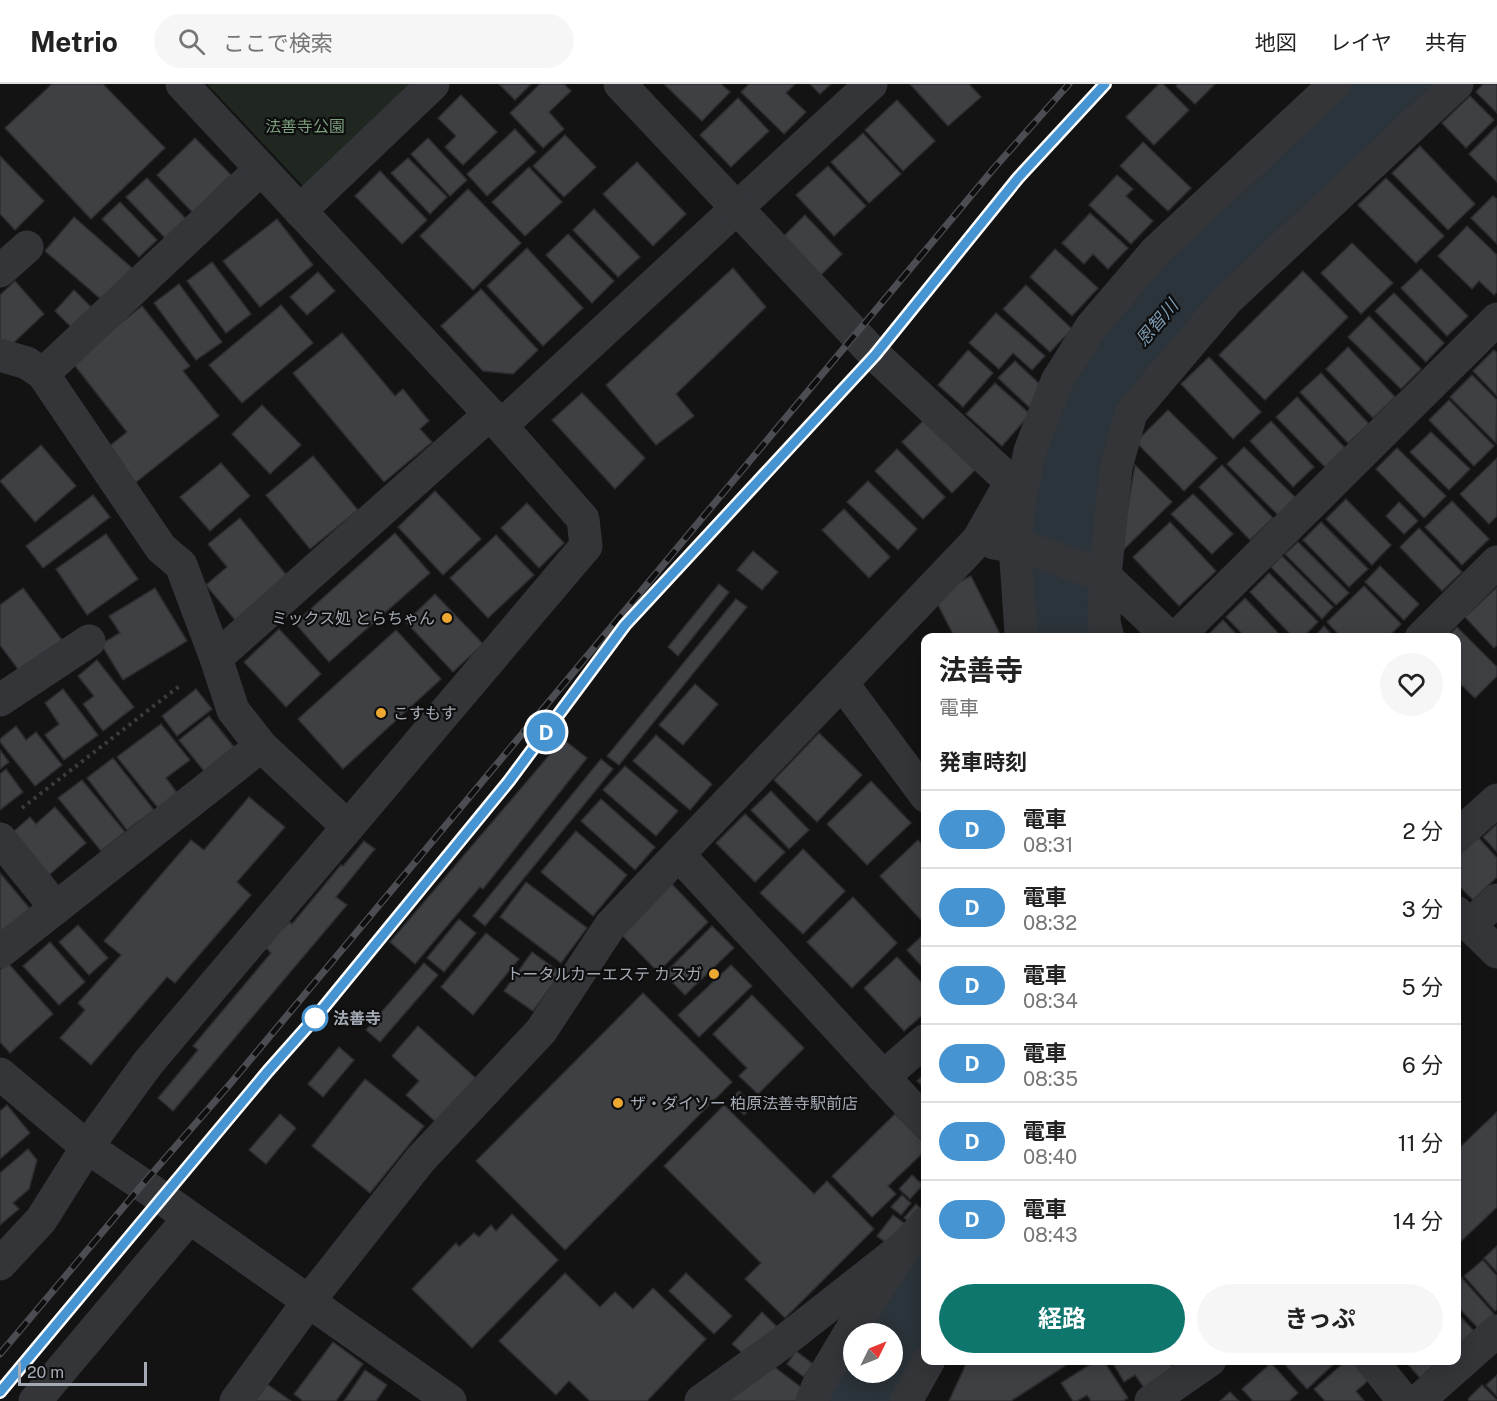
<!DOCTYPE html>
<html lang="ja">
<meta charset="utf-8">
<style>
:root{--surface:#fff;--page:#f6f6f6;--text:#222;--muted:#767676;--line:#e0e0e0;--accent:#0f766e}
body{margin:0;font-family:"Public Sans","Noto Sans JP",sans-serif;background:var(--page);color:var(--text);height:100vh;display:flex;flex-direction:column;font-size:22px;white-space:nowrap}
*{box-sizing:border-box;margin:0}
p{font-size:20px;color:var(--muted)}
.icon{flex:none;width:33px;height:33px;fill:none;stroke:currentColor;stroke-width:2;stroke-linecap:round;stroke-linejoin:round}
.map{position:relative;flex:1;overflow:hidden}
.side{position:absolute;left:921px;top:549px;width:540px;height:732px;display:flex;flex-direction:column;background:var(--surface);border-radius:12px;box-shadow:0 3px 15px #0003}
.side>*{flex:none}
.badge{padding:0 12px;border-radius:20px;font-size:21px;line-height:39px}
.needle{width:39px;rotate:47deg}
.buttons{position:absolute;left:843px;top:1239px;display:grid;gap:12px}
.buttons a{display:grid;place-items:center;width:60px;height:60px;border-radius:50%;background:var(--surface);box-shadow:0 3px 15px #0003;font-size:30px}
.scale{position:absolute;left:18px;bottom:15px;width:129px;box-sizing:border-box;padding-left:6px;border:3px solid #a4aab4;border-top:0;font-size:16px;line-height:21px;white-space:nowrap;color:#a4aab4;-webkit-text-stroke:4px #0e0e0f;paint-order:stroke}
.map>.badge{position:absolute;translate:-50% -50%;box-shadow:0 0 0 3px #fff}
h2{padding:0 18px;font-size:22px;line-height:54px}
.round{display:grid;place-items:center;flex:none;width:63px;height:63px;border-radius:32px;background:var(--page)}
.headline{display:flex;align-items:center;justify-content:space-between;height:102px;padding:0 18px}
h1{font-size:28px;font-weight:700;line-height:45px}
.cta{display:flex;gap:12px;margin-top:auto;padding:12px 18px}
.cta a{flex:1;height:69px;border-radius:36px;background:var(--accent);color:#fff;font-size:24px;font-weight:700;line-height:69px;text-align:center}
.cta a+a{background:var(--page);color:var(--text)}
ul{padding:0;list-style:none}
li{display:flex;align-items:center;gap:18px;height:78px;padding:0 18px;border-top:2px solid var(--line)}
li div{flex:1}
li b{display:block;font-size:22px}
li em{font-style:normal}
li .badge{min-width:66px;font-weight:700;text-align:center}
header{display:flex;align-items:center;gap:36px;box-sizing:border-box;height:84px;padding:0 30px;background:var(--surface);border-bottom:2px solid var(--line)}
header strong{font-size:28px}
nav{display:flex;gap:33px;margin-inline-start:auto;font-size:21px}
.search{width:420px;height:54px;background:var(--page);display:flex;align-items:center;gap:15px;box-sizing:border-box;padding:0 21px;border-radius:33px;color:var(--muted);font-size:22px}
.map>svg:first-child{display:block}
</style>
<header>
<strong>Metrio</strong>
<div class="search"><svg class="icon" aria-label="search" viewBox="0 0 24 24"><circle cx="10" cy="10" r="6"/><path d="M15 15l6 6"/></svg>ここで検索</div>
<nav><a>地図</a><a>レイヤ</a><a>共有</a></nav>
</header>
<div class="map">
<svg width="1497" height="1317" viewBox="0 0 1497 1317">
<rect width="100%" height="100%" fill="#131314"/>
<!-- green -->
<polygon fill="#1f2720" points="207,0 411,0 303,102"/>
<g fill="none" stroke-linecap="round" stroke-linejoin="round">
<!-- river -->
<g stroke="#2b343a" stroke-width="78">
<polyline points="1067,554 1058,451 1067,368 1110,294 1180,212 1404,0"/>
<polyline points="892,1251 926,1208"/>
<polyline points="857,1317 868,1288"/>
</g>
</g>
<!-- building -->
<g fill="#3f4044" stroke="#2d2d30" stroke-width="1.5">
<polygon points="52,0 103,0 165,64 91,135 5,44"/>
<polygon points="499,0 531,0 515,16"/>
<polygon points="540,0 564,0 571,7 549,28 564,45 543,64 510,29"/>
<polygon points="666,0 721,0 730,8 702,37 665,1"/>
<polygon points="749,0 795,0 786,9 806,28 784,50 741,8"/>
<polygon points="810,0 831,0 820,10"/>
<polygon points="910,0 969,0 981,13 948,42"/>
<polygon points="1159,0 1163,0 1189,26 1154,61 1126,33"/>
<polygon points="1178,0 1215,0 1195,20 1176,2"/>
<polygon points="1483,0 1497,0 1497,29 1476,8"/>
<polygon points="461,11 497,48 463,81 445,63 456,52 438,34"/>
<polygon points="1470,12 1494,36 1466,64 1442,39"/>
<polygon points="738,14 769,47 731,83 700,51"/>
<polygon points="897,16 935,57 903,87 865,46"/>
<polygon points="1497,42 1497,98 1469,70"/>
<polygon points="515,45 536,68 487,112 467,90"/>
<polygon points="863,49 901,90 869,119 831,78"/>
<polygon points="565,51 596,83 564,113 533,82"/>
<polygon points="195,54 231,91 193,129 157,91"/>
<polygon points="428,54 467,96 450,112 411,70"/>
<polygon points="1143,58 1191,104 1168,127 1120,82"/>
<polygon points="1420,62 1475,120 1448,146 1392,89"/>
<polygon points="0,72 44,117 15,146 0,130"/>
<polygon points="408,74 447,113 430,130 391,89"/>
<polygon points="637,78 686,130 653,162 603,110"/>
<polygon points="828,82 866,122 834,152 796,111"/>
<polygon points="529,83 562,118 525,152 492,118"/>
<polygon points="380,87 427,136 402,160 355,112"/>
<polygon points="1117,91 1133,105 1126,112 1153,137 1131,160 1089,121"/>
<polygon points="147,94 186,135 166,155 126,113"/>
<polygon points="1386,94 1444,152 1416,179 1358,121"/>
<polygon points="468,105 521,159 473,206 420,152"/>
<polygon points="1493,112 1497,115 1497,160 1471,134"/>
<polygon points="120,118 157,156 139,173 102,135"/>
<polygon points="594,125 640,173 618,193 573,146"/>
<polygon points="1090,129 1128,164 1108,185 1093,170 1084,180 1062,159"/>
<polygon points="805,131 842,170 818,194 781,155"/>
<polygon points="74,133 132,184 103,217 45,167"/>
<polygon points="277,135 313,181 260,223 223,177"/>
<polygon points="1467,142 1497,171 1497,208 1494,211 1479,197 1472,205 1438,172"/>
<polygon points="568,150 614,197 592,219 546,171"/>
<polygon points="1352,159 1393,199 1361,230 1321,189"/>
<polygon points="527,164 583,224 543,262 487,202"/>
<polygon points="1055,165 1098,204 1072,232 1030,193"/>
<polygon points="212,178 251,230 226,249 187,197"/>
<polygon points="733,184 766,223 676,310 694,332 656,361 606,301"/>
<polygon points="1421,185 1468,232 1447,252 1401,204"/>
<polygon points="1303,187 1348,233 1265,316 1219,271"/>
<polygon points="318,188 335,207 307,231 290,213"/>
<polygon points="15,197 44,230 8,264 0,262 0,211"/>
<polygon points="179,200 222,258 196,276 154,219"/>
<polygon points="1026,201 1072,245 1050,268 1003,225"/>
<polygon points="481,205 538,266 513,290 483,287 441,242"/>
<polygon points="74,206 96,228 76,248 55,227"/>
<polygon points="1394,209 1444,259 1426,278 1375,227"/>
<polygon points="281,221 313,259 242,319 209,281"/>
<polygon points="142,222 190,282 183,287 219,332 130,403 102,368 127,348 72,278"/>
<polygon points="996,229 1045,272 1032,286 1013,269 999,285 969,259"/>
<polygon points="1369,232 1421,285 1401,305 1348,253"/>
<polygon points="342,249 395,312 403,305 429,337 420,345 432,358 384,398 293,289"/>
<polygon points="1348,263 1395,313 1373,334 1326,285"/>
<polygon points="968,266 993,289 963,323 938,301"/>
<polygon points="1494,266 1497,269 1497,312 1473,287"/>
<polygon points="1209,273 1261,328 1233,355 1181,300"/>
<polygon points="1015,277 1046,306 1029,323 998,294"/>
<polygon points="1321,289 1369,340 1348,359 1300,308"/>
<polygon points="1472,291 1497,316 1496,359 1450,313"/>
<polygon points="995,299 1030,330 1002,362 966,330"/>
<polygon points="582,309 645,374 615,405 552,336"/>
<polygon points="1297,313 1345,364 1325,383 1276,333"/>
<polygon points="1449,316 1494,362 1474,382 1429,336"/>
<polygon points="262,321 301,361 270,390 232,350"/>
<polygon points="1168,326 1217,374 1184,407 1136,358"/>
<polygon points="924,336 975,386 952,409 902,358"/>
<polygon points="1271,337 1314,383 1293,403 1250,357"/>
<polygon points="1431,348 1470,385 1449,406 1410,368"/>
<polygon points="41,361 76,402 35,438 0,397"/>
<polygon points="1244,363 1298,416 1280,433 1227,380"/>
<polygon points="1397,364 1446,412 1424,434 1376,385"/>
<polygon points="897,365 945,413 923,435 875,387"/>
<polygon points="313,372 358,426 310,465 266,411"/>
<polygon points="1497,374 1497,432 1489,440 1460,410"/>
<polygon points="221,379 250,412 210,447 180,413"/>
<polygon points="1135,381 1172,418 1120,469"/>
<polygon points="1222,381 1273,434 1250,456 1199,403"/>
<polygon points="868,397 917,445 898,466 847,418"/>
<polygon points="435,407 481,455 443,491 398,443"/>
<polygon points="1193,410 1233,450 1212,470 1171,430"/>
<polygon points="93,411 110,433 43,484 26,462"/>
<polygon points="1346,415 1391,461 1372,481 1326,435"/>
<polygon points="1452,417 1489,455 1462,481 1425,443"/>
<polygon points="1399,418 1418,437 1404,450 1386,432"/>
<polygon points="527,419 564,459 539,484 501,444"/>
<polygon points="844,425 890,473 869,494 822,446"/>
<polygon points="240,434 288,493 235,536 206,501 227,483 208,460"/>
<polygon points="1170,438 1216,487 1179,522 1133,473"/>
<polygon points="1321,438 1368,485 1349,503 1303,456"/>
<polygon points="1419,444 1462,488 1442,507 1400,463"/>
<polygon points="395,449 430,489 329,578 295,539"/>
<polygon points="106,450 138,495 87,531 56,485"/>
<polygon points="496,451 534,491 488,534 450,494"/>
<polygon points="1298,458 1349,509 1336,521 1285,470"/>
<polygon points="753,467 778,488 762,506 737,486"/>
<polygon points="1282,472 1333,523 1322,535 1271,483"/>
<polygon points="1380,482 1419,520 1404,536 1365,498"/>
<polygon points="1269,489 1318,538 1302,554 1294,554 1250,508"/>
<polygon points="971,492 1002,554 955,554 933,511"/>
<polygon points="719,500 729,508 678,572 668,563"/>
<polygon points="1364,502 1401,540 1387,554 1342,554 1327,538"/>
<polygon points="1497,503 1497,561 1494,564 1465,533"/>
<polygon points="23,504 62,556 20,588 0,561 0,521"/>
<polygon points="155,504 187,557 123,596 101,560 120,549 109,532"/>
<polygon points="435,510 483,560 453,588 406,538"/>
<polygon points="1245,514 1283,554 1246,554 1226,533"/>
<polygon points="736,515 747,523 619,681 607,672"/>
<polygon points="1223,536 1240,554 1205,554"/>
<polygon points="1324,542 1335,554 1313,554"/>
<polygon points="1457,543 1497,583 1497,592 1475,614 1456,596 1456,554 1446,554"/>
<polygon points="279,545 321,590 286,623 244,578"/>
<polygon points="396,546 441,595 343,685 298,635"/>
<polygon points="97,576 134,623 103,647 83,620 94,612 78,592"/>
<polygon points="695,600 718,620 683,661 659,641"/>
<polygon points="63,605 98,651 64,676 45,651 59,640 45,619"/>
<polygon points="196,605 212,625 177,652 162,632"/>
<polygon points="209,632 234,663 204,687 179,656"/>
<polygon points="161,640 190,676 166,694 178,710 158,724 117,673"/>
<polygon points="16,642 26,656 36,648 62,681 35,702 0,658 0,655"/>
<polygon points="819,649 862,691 817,738 774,696"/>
<polygon points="656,651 712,700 690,726 633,677"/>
<polygon points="563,655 587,674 483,805 480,803 415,880 390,858"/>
<polygon points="0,666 9,678 0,685"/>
<polygon points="113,674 154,726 127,746 87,694"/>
<polygon points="601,675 613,685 485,842 473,832"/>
<polygon points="625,682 678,727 656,752 603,706"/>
<polygon points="6,685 23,708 0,726 0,690"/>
<polygon points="82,696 125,748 101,767 58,714"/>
<polygon points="871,697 911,739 867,781 827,740"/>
<polygon points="771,707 809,746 789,765 751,726"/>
<polygon points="249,713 285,743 237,798 251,811 175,899 167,893 91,981 60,954 85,926 78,919 121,871 104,857 191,756 204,766"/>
<polygon points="601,715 655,763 635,786 581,737"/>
<polygon points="55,723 86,759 49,791 13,748 30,733 36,740"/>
<polygon points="745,730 785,768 755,798 716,759"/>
<polygon points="1497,740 1497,768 1483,753"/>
<polygon points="576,747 627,791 593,832 541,788"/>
<polygon points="1478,753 1497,774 1497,793 1473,816 1456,799 1456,773"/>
<polygon points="918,756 926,764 926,833 922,837 880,792"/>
<polygon points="364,757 375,765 336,813 347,821 173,1027 158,1014 198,966 193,962 271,869 264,862 269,856 290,838 292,840 341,781 343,782"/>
<polygon points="803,765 845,807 803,850 760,809"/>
<polygon points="0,789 31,826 0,852"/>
<polygon points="526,798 587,844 561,879 500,833"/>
<polygon points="671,799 708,838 658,888 620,849"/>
<polygon points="853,813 897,859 852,904 807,858"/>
<polygon points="459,835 476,849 444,888 427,874"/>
<polygon points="78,841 108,874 89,891 59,858"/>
<polygon points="712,842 734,864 685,911 664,890"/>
<polygon points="486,849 519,875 473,931 441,903"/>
<polygon points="925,849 926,849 926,887 907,866"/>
<polygon points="50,858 85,898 59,921 23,882"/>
<polygon points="532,868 561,889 533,927 504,907"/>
<polygon points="897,873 926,903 926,928 904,947 864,904"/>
<polygon points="8,879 53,930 10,969 0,958 0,886"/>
<polygon points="424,879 438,891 380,958 366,946"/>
<polygon points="731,881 752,902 699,953 678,931"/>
<polygon points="643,909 732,998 565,1166 476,1077"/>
<polygon points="752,911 804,964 758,1010 739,992 747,984 713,950"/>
<polygon points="418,942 479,997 439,1041 406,1011 419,997 392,972"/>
<polygon points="339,963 354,976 323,1013 308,1000"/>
<polygon points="926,988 926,1005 917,997"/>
<polygon points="365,995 424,1042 370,1109 312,1062"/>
<polygon points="739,1007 753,1022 744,1031 730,1016"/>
<polygon points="7,1021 30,1049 0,1075 0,1027"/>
<polygon points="724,1021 814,1110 827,1097 874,1145 785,1234 745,1195 761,1179 664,1082"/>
<polygon points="1497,1028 1497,1123 1456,1162 1456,1067"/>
<polygon points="280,1030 296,1044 266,1080 249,1066"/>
<polygon points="895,1030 926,1061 926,1066 888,1102 896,1110 872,1133 832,1092"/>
<polygon points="28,1065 37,1076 29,1105 13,1119 19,1125 0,1141 0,1089"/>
<polygon points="912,1091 923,1101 910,1115 899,1105"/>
<polygon points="902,1111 911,1119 901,1131 891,1123"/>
<polygon points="916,1120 923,1127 912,1140 904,1134"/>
<polygon points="512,1130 558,1176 472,1264 412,1205 456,1159 459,1163 474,1149 479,1153 491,1141 496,1147"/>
<polygon points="893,1131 909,1143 893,1164 877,1152"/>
<polygon points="1497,1162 1497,1188 1484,1174"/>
<polygon points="1483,1176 1497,1192 1497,1225 1495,1227 1464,1192"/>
<polygon points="565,1189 600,1223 615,1208 633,1225 653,1204 706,1255 647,1317 590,1317 569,1297 556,1311 499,1257"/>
<polygon points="686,1189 732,1232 714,1250 669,1207"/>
<polygon points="1461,1193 1494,1230 1478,1244 1456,1221 1456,1197"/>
<polygon points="762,1228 777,1243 748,1274 732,1260"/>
<polygon points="1456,1228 1475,1248 1456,1264"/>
<polygon points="333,1258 363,1280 336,1317 303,1317 294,1310"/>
<polygon points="796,1267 813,1280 804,1293 787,1280"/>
<polygon points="968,1276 1061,1276 1068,1280 1011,1317 949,1317"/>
<polygon points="1097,1276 1103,1276 1128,1314 1123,1317 1091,1317 1087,1311 1077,1317 1073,1317 1061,1299"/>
<polygon points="1111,1276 1168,1276 1175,1287 1145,1305 1135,1291 1124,1298"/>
<polygon points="1281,1276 1338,1276 1307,1305"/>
<polygon points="1347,1276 1352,1276 1369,1296 1356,1307 1364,1317 1325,1317 1314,1305"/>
<polygon points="1404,1276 1439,1276 1420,1294"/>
<polygon points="768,1278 802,1304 798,1317 715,1317"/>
<polygon points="1271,1279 1298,1309 1289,1317 1253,1317 1242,1305"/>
<polygon points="365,1286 387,1301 376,1317 344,1317"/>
<polygon points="1497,1291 1497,1312 1486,1301"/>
<polygon points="267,1300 291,1317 254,1317"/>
<polygon points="1482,1301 1497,1316 1497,1317 1469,1317 1468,1315"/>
<polygon points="1230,1308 1239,1317 1220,1317"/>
</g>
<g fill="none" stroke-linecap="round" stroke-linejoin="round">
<!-- path -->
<polyline stroke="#3a3c40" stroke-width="4" stroke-dasharray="3 4.5" stroke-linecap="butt" points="22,724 182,600"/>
<!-- minor -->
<g stroke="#343539" stroke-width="33">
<polyline points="300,127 433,0"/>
<polyline points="0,187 27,163"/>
<polyline points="0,271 27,279 43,290 161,464 181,481 216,574 233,626 261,662 348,743"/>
<polyline points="43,290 261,85"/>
<polyline points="501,342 871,0"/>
<polyline points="994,459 1030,465 1105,492 1170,554"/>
<polyline points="1023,554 1021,548 1015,462 1020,415 1030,367 1057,297 1091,243 1156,167 1335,0"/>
<polyline points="1108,554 1104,538 1105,492 1116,383 1131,329 1227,216 1457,0"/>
<polyline points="1176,554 1497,235"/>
<polyline points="1421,554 1497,478"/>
<polyline points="216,574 490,330"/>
<polyline points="842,599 926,712"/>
<polyline points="0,616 89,557"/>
<polyline points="1456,753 1497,716"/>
<polyline points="0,755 56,824"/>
<polyline points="679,771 926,1039"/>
<polyline points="1456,828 1497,868"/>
<polyline points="1470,841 1497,816"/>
<polyline points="0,868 261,662"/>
<polyline points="0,990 87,1063 162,1114 450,1317"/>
<polyline points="883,993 926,956"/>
<polyline points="0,1180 41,1136 87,1063 148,979 586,462 583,435 501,342 182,0"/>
<polyline points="1371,1276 1404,1317"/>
<polyline points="35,1317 189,1134"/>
<polyline points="236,1317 308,1218 420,1076 541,947 610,842 978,456 1011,398 875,271 620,0"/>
<polyline points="701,1317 779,1261 906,1161"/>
<polyline points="812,1317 818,1302 861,1230 906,1161 926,1139"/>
<polyline points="906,1317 929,1276"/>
<polyline points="1151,1317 1210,1276"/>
<polyline points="1418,1317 1497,1247"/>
</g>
<!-- rail casing -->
<g stroke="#4b4d52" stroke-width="7">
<g id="rail">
<polyline points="0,1270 142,1101 230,1000 995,83 1069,0"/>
<polyline points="0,1308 268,987 315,934 509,697 625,541 875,271 1018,95 1105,0"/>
</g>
</g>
<!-- rail -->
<use href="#rail" stroke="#0e0e0f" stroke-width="4.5" stroke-dasharray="14" stroke-linecap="butt"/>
</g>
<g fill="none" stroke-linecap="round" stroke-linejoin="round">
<!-- line casing -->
<g stroke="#fff" stroke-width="14">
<polyline id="line" points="0,1308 268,987 315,934 509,697 625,541 875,271 1018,94 1105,0"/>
</g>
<!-- line -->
<use href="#line" stroke="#4694d1" stroke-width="9"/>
</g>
<!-- markers -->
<g fill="#eda832" stroke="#0e0e0f" stroke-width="2">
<circle cx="447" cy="534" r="6"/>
<circle cx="381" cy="629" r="6"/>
<circle cx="714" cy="890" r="6"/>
<circle cx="618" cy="1019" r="6"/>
</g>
<circle fill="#fff" stroke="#4694d1" stroke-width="3" cx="315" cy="934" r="12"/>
<g text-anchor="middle" stroke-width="4.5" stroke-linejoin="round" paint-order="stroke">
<!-- park labels -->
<g font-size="16" fill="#7c9f7d" stroke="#0e0e0f">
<text x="305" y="48">法善寺公園</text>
</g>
<!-- poi labels -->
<g font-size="16" fill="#a4aab4" stroke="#0e0e0f" text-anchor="end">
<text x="435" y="540">ミックス処 とらちゃん</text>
<text x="393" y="635" text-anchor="start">こすもす</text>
<text x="702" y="896">トータルカーエステ カスガ</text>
<text x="630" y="1025" text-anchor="start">ザ・ダイソー 柏原法善寺駅前店</text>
</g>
<!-- stop labels -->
<g font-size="16" font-weight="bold" fill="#a4aab4" stroke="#0e0e0f" text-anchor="start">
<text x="333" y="940">法善寺</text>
</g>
<!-- water labels -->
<g font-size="18" font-style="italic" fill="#7c99af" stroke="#0e0e0f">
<text transform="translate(1157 239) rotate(-50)" y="6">恩智川</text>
</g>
</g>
</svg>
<div class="buttons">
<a><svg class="needle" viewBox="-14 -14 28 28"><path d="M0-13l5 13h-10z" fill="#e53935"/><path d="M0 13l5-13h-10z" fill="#767676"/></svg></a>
</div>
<div class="scale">20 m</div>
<b class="badge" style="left:546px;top:648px;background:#4694d1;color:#fff">D</b>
<section class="side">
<div class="headline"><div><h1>法善寺</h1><p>電車</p></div><a class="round"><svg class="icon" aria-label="heart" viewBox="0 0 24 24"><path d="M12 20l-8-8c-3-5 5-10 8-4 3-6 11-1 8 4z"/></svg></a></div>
<h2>発車時刻</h2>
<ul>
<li><span class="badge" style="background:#4694d1;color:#fff">D</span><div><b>電車</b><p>08:31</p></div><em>2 分</em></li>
<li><span class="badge" style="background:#4694d1;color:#fff">D</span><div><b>電車</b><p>08:32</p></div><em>3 分</em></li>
<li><span class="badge" style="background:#4694d1;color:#fff">D</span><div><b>電車</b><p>08:34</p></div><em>5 分</em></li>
<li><span class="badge" style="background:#4694d1;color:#fff">D</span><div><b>電車</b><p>08:35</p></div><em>6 分</em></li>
<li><span class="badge" style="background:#4694d1;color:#fff">D</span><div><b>電車</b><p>08:40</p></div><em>11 分</em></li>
<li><span class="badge" style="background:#4694d1;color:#fff">D</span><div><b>電車</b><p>08:43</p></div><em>14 分</em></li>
</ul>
<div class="cta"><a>経路</a><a>きっぷ</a></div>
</section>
</div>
